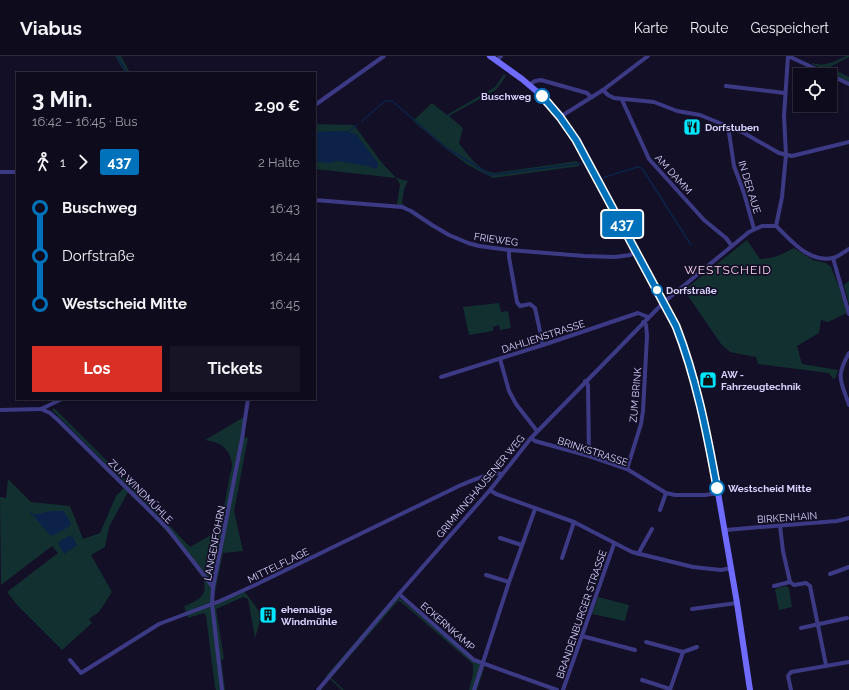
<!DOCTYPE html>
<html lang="de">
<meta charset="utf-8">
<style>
:root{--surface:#0e0b1c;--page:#171425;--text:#f1f3f6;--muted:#9b9ba3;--line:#2e2b3b;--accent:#d93025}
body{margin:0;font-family:Raleway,sans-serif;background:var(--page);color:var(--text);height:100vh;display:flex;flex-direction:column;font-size:15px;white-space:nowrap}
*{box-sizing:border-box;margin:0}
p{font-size:13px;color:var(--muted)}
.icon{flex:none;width:22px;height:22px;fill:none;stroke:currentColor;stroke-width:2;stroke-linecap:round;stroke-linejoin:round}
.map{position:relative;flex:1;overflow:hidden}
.drawer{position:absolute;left:16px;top:16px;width:300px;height:328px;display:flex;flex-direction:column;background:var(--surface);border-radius:0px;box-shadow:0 2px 6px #0003,0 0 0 1px var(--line)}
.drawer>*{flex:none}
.badge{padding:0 8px;border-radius:3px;font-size:14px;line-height:26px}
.controls{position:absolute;left:793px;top:12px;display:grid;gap:8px}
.controls a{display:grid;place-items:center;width:44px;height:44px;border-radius:0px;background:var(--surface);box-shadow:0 2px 6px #0003,0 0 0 1px var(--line);font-size:20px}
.map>.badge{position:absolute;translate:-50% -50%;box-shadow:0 0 0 2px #fff}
.legs{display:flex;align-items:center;gap:6px;height:44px;padding:0 16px;font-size:13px}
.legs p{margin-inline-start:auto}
.overview{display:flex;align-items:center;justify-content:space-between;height:68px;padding:0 16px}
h1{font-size:22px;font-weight:700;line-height:30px}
.button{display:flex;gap:8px;margin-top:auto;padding:8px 16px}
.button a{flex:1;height:46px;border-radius:0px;background:var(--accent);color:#fff;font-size:16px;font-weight:700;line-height:46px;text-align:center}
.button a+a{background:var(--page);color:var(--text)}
ul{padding:0 16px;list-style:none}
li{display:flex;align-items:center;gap:14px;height:48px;font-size:15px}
li i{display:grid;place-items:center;width:6px;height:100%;margin:0 5px;background:currentColor}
li i::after{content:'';width:10px;height:10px;margin:-5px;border:3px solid;border-radius:50%;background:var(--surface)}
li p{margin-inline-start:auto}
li:first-child i{background:linear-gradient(#0000 50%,currentColor 0)}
li:last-child i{background:linear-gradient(currentColor 50%,#0000 0)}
header{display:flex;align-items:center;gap:24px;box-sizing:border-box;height:56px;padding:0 20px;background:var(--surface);border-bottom:1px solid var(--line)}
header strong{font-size:19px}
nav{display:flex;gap:22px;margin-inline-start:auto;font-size:14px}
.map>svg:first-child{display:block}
</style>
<header>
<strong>Viabus</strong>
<nav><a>Karte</a><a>Route</a><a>Gespeichert</a></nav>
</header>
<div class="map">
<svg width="849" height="634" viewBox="0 0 849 634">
<rect width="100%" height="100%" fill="#130f26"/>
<!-- green -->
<g fill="#12302f">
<polygon points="115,0 121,0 130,17 125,17"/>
<path d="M 846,0 L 849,0 L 849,1 L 830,11 L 849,21 L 849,26 L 812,8 L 812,7 C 824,11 834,6 846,0 Z"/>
<path d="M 504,18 L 506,20 L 496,34 L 449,60 L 463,72 L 459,87 C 468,99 478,114 494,117 L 577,105 L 580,110 L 493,122 L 468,109 L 449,95 L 413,65 L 432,47 L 447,59 L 495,31 Z"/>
<polygon points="315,68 354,69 382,107 396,122 408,125 404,133 402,147 405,150 397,149 400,128 396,122 315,113"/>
<path d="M 747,184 L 760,203 C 775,202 781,199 794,192 L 813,204 L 826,207 L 831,211 L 839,231 L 847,257 L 828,266 L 821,264 L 819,277 L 797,290 L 802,308 L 838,314 L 836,321 L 833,323 L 829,317 L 758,308 L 756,301 L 730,296 L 721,288 L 684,234 Z"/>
<polygon points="849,225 849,248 844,229"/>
<polygon points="499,247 501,256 508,255 511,272 500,274 499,269 493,271 493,275 469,279 463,251"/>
<path d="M 54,352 L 127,425 L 190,491 L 220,474 L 230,418 C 235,408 230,395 221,389 C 216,386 210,385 205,384 L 244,361 L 241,381 L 248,382 L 234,455 L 243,495 L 223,497 L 214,541 L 214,548 L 244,535 C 260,556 264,556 255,582 L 248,543 L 243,541 L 216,553 L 224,603 L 221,604 L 225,634 L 216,634 L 215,631 L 206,560 L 204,557 L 188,562 L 184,550 C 199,545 210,538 202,521 L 177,487 L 147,454 L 128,436 L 109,471 L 105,491 L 91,499 L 112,536 L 99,556 L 89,563 L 92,567 L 62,594 L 17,549 L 7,536 L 58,497 L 52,490 L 1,529 L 0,441 L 6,442 L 8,423 L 31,446 L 70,450 L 83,483 L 100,477 L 116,440 L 124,432 L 101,410 L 105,407 L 52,354 Z"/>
<polygon points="786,530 789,532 792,551 779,554 775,534 777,532"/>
<polygon points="396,539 474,605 485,609 477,634 469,634 473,618 473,608 401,546 398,545 331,622 344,634 342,634 326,620"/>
<polygon points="598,541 629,549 625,565 592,558"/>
</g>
<!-- water -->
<g fill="#0c2248">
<polygon points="344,75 356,78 378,107 378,111 376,113 367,110 338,105 328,107 315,105 315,76"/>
<polygon points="51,455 64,455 71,467 70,470 52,480 47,476 33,459"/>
<polygon points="69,480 73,481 77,489 64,498 58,487 60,485"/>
</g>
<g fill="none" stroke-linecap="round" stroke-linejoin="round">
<!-- stream -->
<g stroke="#0c2248" stroke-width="1.5">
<polyline points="117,0 127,17"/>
<polyline points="362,65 385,45 392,45 448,93 491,119 582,107"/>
<polyline points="347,77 358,68"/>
<polyline points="602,122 637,111 642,112 691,189"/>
<polyline points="30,456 33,459"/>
</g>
<!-- minor -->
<g stroke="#3d3a85" stroke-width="4">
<polyline points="788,0 829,19"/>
<polyline points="497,4 501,0"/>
<polyline points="830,19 849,28"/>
<polyline points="529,29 535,25 541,24 587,37 591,41"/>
<polyline points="726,30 785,37"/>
<polyline points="603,34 608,39 614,42 654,46 677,55 700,59 744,77 779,97 792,100 849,86"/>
<polyline points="622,44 649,103 704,164 726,182 732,190"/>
<polyline points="315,49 384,0"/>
<polyline points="560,61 603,34 648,0"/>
<polyline points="728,70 734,110 744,137 754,173"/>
<polyline points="0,116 17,116"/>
<polyline points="315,144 402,151 411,155 432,169 449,179 468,187 479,190 509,194 584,200 615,201 630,199 636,195"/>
<polyline points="776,170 782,141 786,99 784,60 788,0"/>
<polyline points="509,194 509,201 517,246 520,250 530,248 535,252 543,289"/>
<polyline points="833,202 849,258"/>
<path d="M 849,297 C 835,322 841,324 849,349"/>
<polyline points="500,303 509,335 516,348 537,375"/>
<polyline points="441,321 543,289 638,257 648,261"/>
<polyline points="585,325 588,329 589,400"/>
<polyline points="41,353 50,357 58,364 167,472 213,531"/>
<polyline points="0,354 41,353 62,343"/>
<polyline points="531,382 535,385 589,400 627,413 666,437 675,439 705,439 718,437"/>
<polyline points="627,413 641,368 643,355 647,280 646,269 643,266"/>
<polyline points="490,434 496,438 574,466 632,496 693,511 721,514 732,512"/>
<polyline points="660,454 666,437"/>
<polyline points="780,470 783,495 790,526 794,529 806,527 810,530 826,609"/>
<polyline points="725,474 837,465 849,462"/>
<polyline points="500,482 522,489"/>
<polyline points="638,498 652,473"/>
<polyline points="562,502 574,466"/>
<polyline points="830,518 849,511"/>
<polyline points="486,519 509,526"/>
<polyline points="774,530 790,526"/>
<polyline points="399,538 474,604 557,634"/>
<polyline points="692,553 737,547"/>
<polyline points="801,572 847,562"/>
<polyline points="582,580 635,594"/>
<polyline points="646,586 683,596"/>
<path d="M 70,604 L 81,617 L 159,568 L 220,545 L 255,529 L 461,429 C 471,425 493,415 502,418"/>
<polyline points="642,624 670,633"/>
<polyline points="222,634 212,548 213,531 242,383 248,343"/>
<path d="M 318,634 L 399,538 L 490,434 L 531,382 L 664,246 L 749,176 L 762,170 L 776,170 C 791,184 808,207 833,202 C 838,201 844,196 849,193"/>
<polyline points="474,634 509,526 535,453"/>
<polyline points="563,634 614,488"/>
<polyline points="670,634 683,596 697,591"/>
<polyline points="791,634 788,620 791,616 849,606"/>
</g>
<!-- secondary -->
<polyline stroke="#6f6bff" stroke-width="6" points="490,0 522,23 542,40 560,61 568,72 589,106 664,246 680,281 695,329 716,425 737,547 750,634"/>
</g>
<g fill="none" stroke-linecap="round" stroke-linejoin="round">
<!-- line-1 casing -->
<g stroke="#fff" stroke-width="9">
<path id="line-1" d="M 542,40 L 560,61 L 576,84 L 676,270 C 696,321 707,377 717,432"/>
</g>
<!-- line-1 -->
<use href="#line-1" stroke="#0072bc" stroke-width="6"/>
</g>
<!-- icons -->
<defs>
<g id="restaurant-square" transform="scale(0.9)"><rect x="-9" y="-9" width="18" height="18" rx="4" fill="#00e5ff" stroke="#130f26"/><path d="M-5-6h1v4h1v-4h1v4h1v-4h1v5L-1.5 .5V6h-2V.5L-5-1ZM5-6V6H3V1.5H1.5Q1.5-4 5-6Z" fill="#111"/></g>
<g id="shop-square" transform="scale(0.9)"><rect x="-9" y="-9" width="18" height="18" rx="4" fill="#00e5ff" stroke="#130f26"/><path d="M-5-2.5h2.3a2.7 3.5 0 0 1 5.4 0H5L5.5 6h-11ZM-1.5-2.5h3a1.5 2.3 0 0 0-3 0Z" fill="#111"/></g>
<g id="building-square" transform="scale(0.9)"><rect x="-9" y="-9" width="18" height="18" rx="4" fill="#00e5ff" stroke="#130f26"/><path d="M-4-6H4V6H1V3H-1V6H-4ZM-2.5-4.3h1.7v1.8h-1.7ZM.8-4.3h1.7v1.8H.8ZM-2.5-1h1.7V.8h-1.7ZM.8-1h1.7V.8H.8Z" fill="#111"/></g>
</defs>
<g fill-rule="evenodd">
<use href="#restaurant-square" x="692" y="71"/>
<use href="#shop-square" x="708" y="324"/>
<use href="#building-square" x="268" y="559"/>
</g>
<!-- markers -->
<g fill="#fff" stroke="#0072bc" stroke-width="2">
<circle cx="542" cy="40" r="7"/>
<circle cx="657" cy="234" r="5"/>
<circle cx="717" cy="432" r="7"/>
</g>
<g text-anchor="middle" stroke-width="3.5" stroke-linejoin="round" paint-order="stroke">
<!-- stop labels -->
<g font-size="10" font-weight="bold" fill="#d9d4ff" stroke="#130f26" text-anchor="start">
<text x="531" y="44" text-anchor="end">Buschweg</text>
<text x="666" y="238">Dorfstraße</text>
<text x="728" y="436">Westscheid Mitte</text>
</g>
<!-- poi labels -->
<g font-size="10" font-weight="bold" fill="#d9d4ff" stroke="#130f26" text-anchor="start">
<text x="705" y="75">Dorfstuben</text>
<text x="721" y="322">AW -<tspan x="721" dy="12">Fahrzeugtechnik</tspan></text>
<text x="281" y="557">ehemalige<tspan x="281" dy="12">Windmühle</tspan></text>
</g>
<!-- street labels -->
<g font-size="10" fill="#d9d4ff" stroke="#130f26">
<text transform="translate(674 118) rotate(48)" y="4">AM DAMM</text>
<text transform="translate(750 131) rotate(73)" y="4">IN DER AUE</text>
<text transform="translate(496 183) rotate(8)" y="4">FRIEWEG</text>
<text transform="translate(543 280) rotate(-18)" y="4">DAHLIENSTRASSE</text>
<text transform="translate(635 339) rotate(-85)" y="4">ZUM BRINK</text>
<text transform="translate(593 395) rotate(18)" y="4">BRINKSTRASSE</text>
<text transform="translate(480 430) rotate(-50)" y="4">GRIMMINGHAUSENER WEG</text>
<text transform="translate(141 435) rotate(45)" y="4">ZUR WINDMÜHLE</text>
<text transform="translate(787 461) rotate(-4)" y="4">BIRKENHAIN</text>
<text transform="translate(214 487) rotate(-79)" y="4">LANGENFOHRN</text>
<text transform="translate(278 509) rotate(-26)" y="4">MITTELFLAGE</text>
<text transform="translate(581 558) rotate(-71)" y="4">BRANDENBURGER STRASSE</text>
<text transform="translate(448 570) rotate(41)" y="4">ECKERNKAMP</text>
</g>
<!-- quarter labels -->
<g font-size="12" letter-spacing="1" fill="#ffd6f0" stroke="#130f26">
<text x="728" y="218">WESTSCHEID</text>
</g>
</g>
</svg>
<div class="controls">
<a><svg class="icon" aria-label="locate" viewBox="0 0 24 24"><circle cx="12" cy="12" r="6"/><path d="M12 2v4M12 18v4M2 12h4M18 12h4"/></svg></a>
</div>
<b class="badge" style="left:622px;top:168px;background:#0072bc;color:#fff">437</b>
<section class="drawer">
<div class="overview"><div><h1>3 Min.</h1><p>16:42 – 16:45 · Bus</p></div><b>2.90 €</b></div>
<div class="legs"><svg class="icon" aria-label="walk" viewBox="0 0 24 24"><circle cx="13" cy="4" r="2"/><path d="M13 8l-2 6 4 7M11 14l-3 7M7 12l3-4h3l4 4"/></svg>1<svg class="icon" aria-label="forward" viewBox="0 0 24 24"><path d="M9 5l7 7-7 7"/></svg><b class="badge" style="background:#0072bc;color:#fff">437</b><p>2 Halte</p></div>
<ul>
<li><i style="color:#0072bc"></i><b>Buschweg</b><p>16:43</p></li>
<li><i style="color:#0072bc"></i><span>Dorfstraße</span><p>16:44</p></li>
<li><i style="color:#0072bc"></i><b>Westscheid Mitte</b><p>16:45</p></li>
</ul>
<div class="button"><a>Los</a><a>Tickets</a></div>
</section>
</div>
